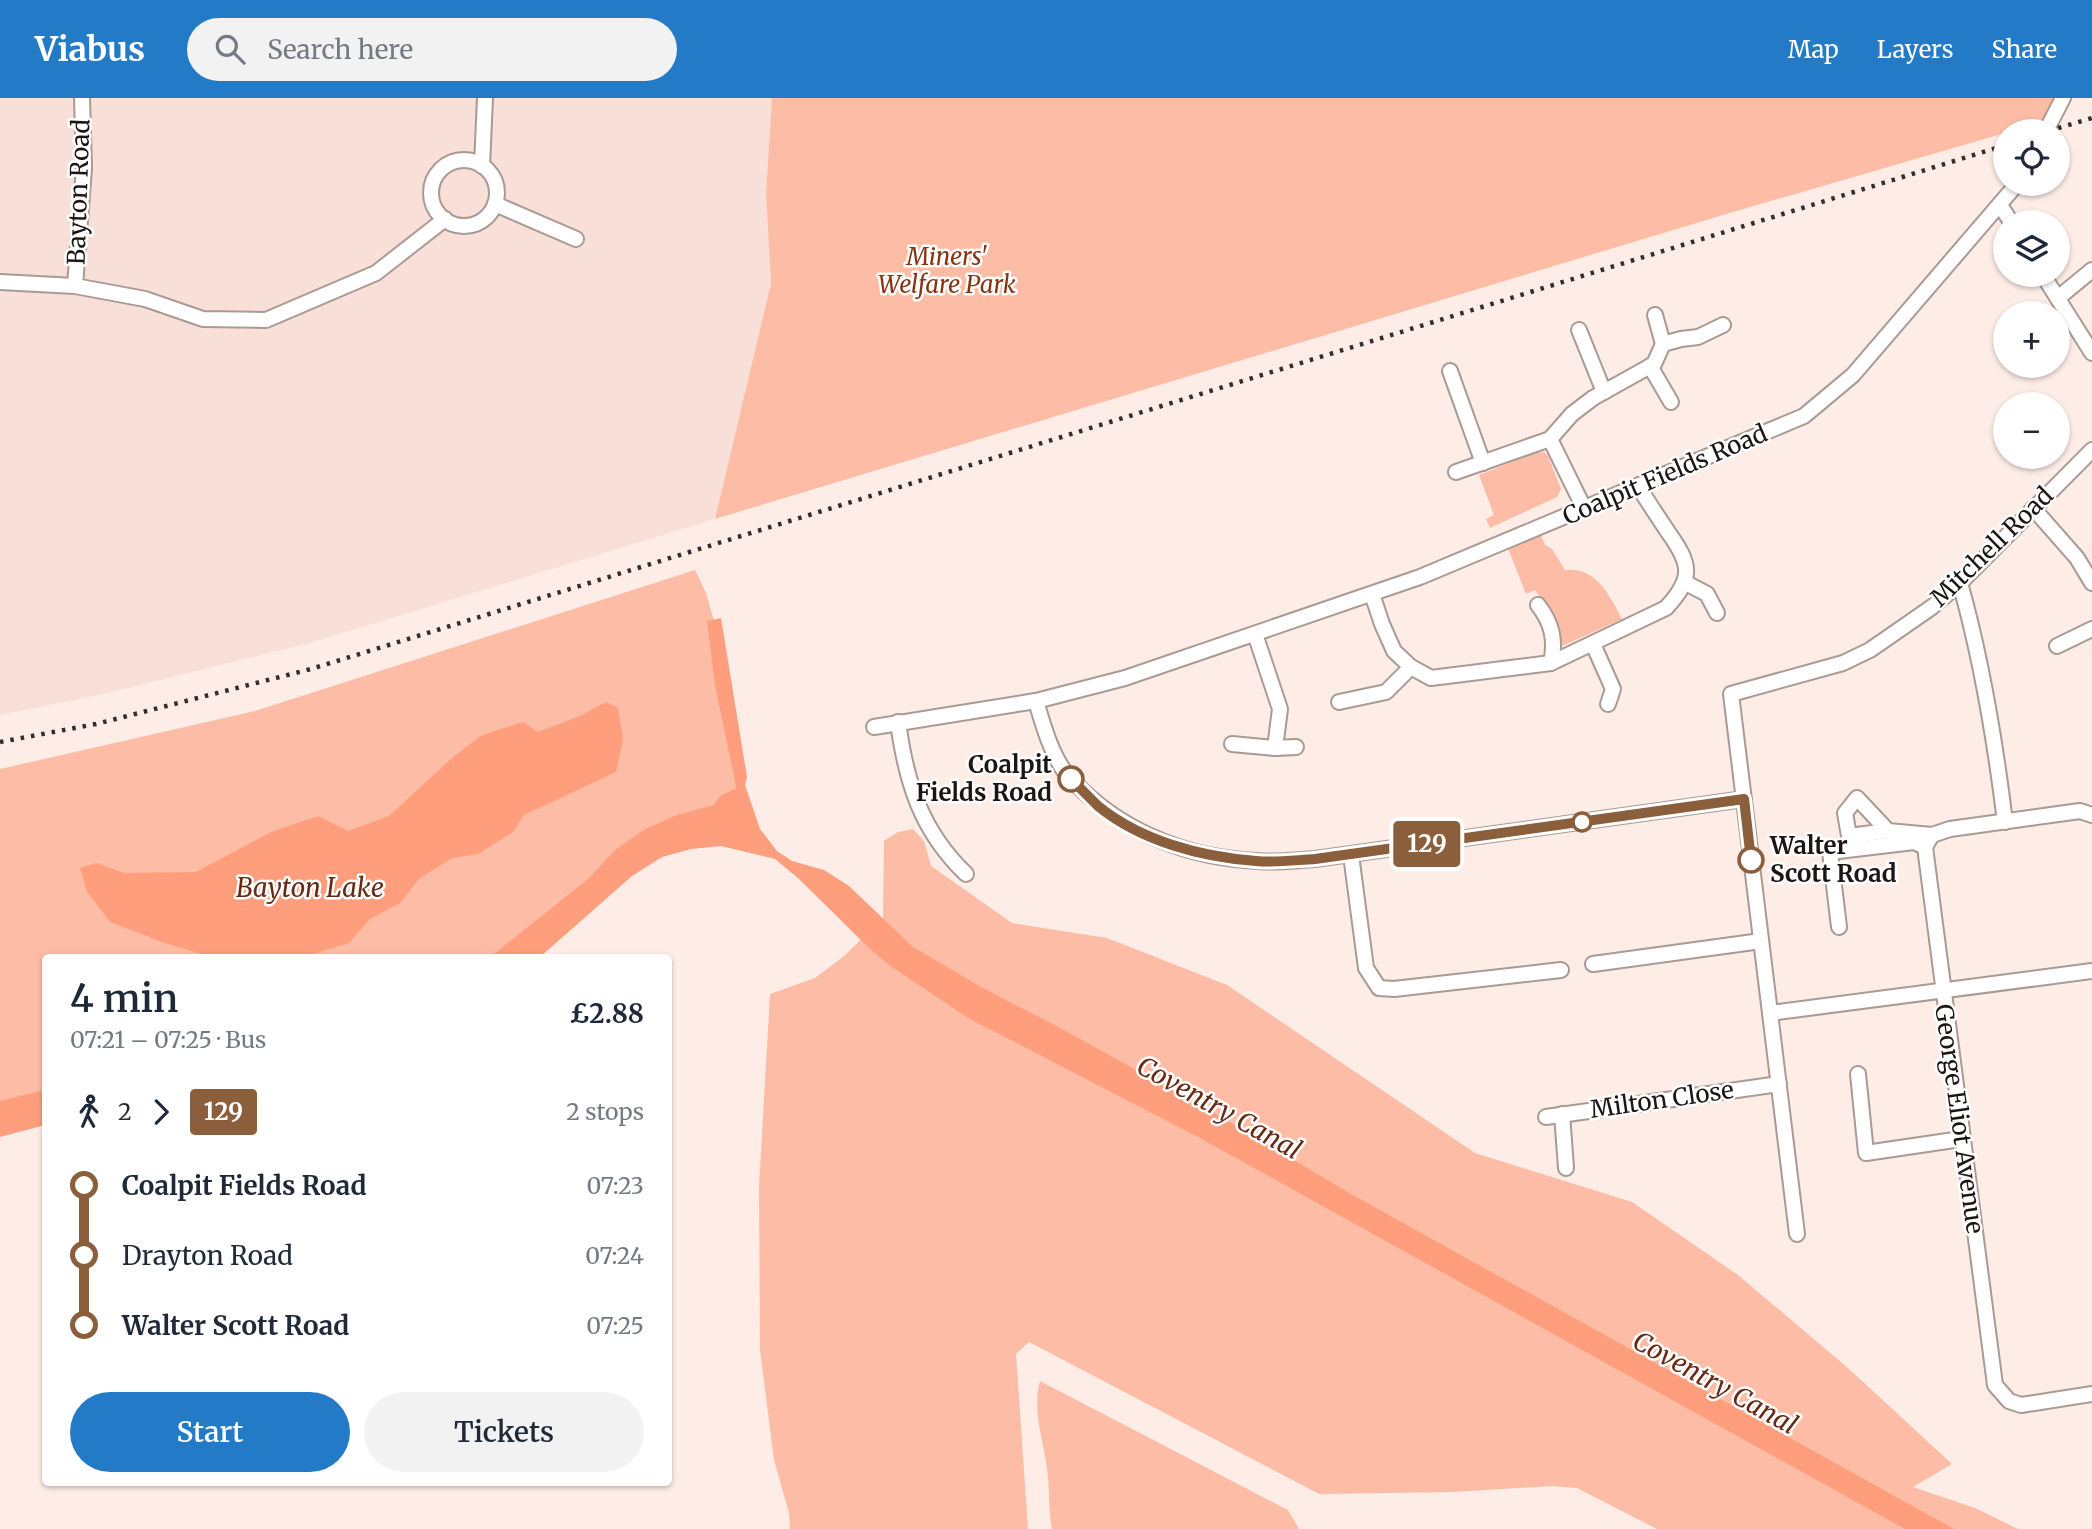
<!DOCTYPE html>
<meta charset="utf-8">
<style>
:root{--surface:#fff;--page:#f2f2f3;--text:#1f2937;--muted:#747a83;--accent:#237bc8}
body{margin:0;font-family:Merriweather,serif;background:var(--page);color:var(--text);height:100vh;display:flex;flex-direction:column;font-size:26px;white-space:nowrap}
*{box-sizing:border-box;margin:0}
p{font-size:23px;color:var(--muted)}
.icon{flex:none;width:38px;height:38px;fill:none;stroke:currentColor;stroke-width:2;stroke-linecap:round;stroke-linejoin:round}
.map{position:relative;flex:1;overflow:hidden}
.side{position:absolute;left:42px;top:856px;width:630px;height:532px;display:flex;flex-direction:column;background:var(--surface);border-radius:7px;box-shadow:0 2px 5px #0004}
.side>*{flex:none}
.badge{padding:0 14px;border-radius:5px;font-size:24px;line-height:46px}
.tools{position:absolute;left:1993px;top:21px;display:grid;gap:14px}
.tools a{display:grid;place-items:center;width:77px;height:77px;border-radius:50%;background:var(--surface);box-shadow:0 2px 5px #0004;font-size:35px}
.map>.badge{position:absolute;translate:-50% -50%;box-shadow:0 0 0 4px #fff}
.legs{display:flex;align-items:center;gap:10px;height:77px;padding:0 28px;font-size:23px}
.legs p{margin-inline-start:auto}
.summary{display:flex;align-items:center;justify-content:space-between;height:119px;padding:0 28px}
h1{font-size:38px;font-weight:600;line-height:52px}
.cta{display:flex;gap:14px;margin-top:auto;padding:14px 28px}
.cta a{flex:1;height:80px;border-radius:42px;background:var(--accent);color:#fff;font-size:28px;font-weight:600;line-height:80px;text-align:center}
.cta a+a{background:var(--page);color:var(--text)}
ul{padding:0 28px;list-style:none}
li{display:flex;align-items:center;gap:24px;height:70px;font-size:26px}
li i{display:grid;place-items:center;width:10px;height:100%;margin:0 9px;background:currentColor}
li i::after{content:'';width:18px;height:18px;margin:-9px;border:5px solid;border-radius:50%;background:var(--surface)}
li p{margin-inline-start:auto}
li:first-child i{background:linear-gradient(#0000 50%,currentColor 0)}
li:last-child i{background:linear-gradient(currentColor 50%,#0000 0)}
header{display:flex;align-items:center;gap:42px;box-sizing:border-box;height:98px;padding:0 35px;background:var(--accent);color:#fff}
header strong{font-size:33px}
nav{display:flex;gap:38px;margin-inline-start:auto;font-size:24px}
.search{width:490px;height:63px;background:var(--page);display:flex;align-items:center;gap:18px;box-sizing:border-box;padding:0 24px;border-radius:38px;color:var(--muted);font-size:26px}
.map>svg:first-child{display:block}
</style>
<header>
<strong>Viabus</strong>
<div class="search"><svg class="icon" aria-label="search" viewBox="0 0 24 24"><circle cx="10" cy="10" r="6"/><path d="M15 15l6 6"/></svg>Search here</div>
<nav><a>Map</a><a>Layers</a><a>Share</a></nav>
</header>
<div class="map">
<svg width="2092" height="1431" viewBox="0 0 2092 1431">
<rect width="100%" height="100%" fill="#feede7"/>
<!-- built -->
<polygon fill="#f8dfd7" points="0,0 772,0 766,95 771,184 715,421 310,545 108,595 0,617"/>
<!-- green -->
<g fill="#fdbca5">
<polygon points="772,0 2053,0 2041,25 2006,33 2005,35 1733,114 715,421 771,185 766,95"/>
<polygon points="1544,354 1548,358 1561,391 1557,399 1490,430 1486,421 1494,417 1479,377 1532,356"/>
<path d="M 1540,435 L 1545,447 L 1552,451 L 1565,472 C 1596,468 1610,498 1622,521 L 1560,549 L 1551,515 L 1535,492 L 1526,496 L 1507,448 Z"/>
<polygon points="695,472 706,495 714,523 740,686 685,735 512,859 46,859 45,1009 0,1021 0,671 255,613"/>
<polygon points="913,731 924,743 931,768 1012,825 1107,840 1227,887 1475,1055 1632,1104 1738,1177 1848,1270 1952,1366 1913,1389 1975,1410 2018,1431 1657,1431 1577,1390 1553,1388 1453,1394 1319,1396 1029,1244 1016,1256 1028,1431 790,1431 789,1415 774,1362 760,1252 759,1089 770,896 815,880 844,858 883,820 884,743 898,734"/>
<path d="M 1040,1283 L 1288,1412 L 1299,1431 L 1052,1431 C 1048,1411 1050,1391 1047,1370 C 1043,1340 1032,1313 1040,1283 Z"/>
</g>
<!-- water -->
<g fill="#fe9e7d">
<polygon points="721,520 747,679 745,687 760,731 777,753 792,763 824,772 849,788 913,849 981,889 1064,932 1235,1027 1351,1096 1954,1431 1905,1431 1200,1040 968,920 889,867 868,849 799,781 775,761 721,748 691,751 662,759 632,778 540,859 490,859 588,781 615,752 645,731 677,717 714,707 720,698 735,691 736,688 715,587 707,523"/>
<polygon points="606,604 618,610 623,641 616,674 524,717 513,734 478,756 452,760 419,781 400,805 370,821 349,845 304,859 211,859 162,844 110,824 87,794 80,770 96,765 124,775 196,774 271,734 318,718 348,733 389,718 452,660 480,638 523,624 538,634 580,618"/>
<polygon points="45,992 45,1027 0,1039 0,1003"/>
</g>
<g fill="none" stroke-linecap="round" stroke-linejoin="round">
<!-- minor casing -->
<g stroke="#aa9a94" stroke-width="18">
<g id="minor">
<polyline points="2046,33 2063,0"/>
<circle cx="464" cy="95" r="33"/>
<polyline points="482,68 485,0"/>
<polyline points="495,106 576,141"/>
<polyline points="2000,107 2011,124"/>
<polyline points="2043,177 2092,255"/>
<polyline points="0,184 75,188 145,201 203,221 266,222 376,175 445,121"/>
<polyline points="75,188 84,70 82,0"/>
<polyline points="2058,200 2092,172"/>
<polyline points="1655,217 1663,246"/>
<polyline points="1579,232 1604,294"/>
<polyline points="1650,268 1671,304"/>
<polyline points="1450,273 1483,365"/>
<polyline points="1550,341 1584,410"/>
<polyline points="1456,374 1550,341 1572,316 1593,300 1654,266 1663,246 1681,241 1698,239 1723,227"/>
<polyline points="2033,410 2077,460 2092,485"/>
<polyline points="1684,484 1707,496 1717,515"/>
<path d="M 1960,485 C 1982,563 1995,642 2005,724"/>
<path d="M 1372,496 L 1382,526 L 1394,553 L 1411,569 L 1431,580 L 1551,565 L 1666,510 C 1694,480 1691,466 1668,434 C 1658,419 1648,404 1638,388"/>
<path d="M 1538,507 C 1552,525 1556,542 1551,565"/>
<polyline points="1255,536 1280,611 1275,650"/>
<polyline points="1593,546 1613,591 1608,606"/>
<polyline points="2057,548 2092,531"/>
<path d="M 1036,603 C 1043,627 1051,656 1067,677 C 1071,682 1077,687 1082,692 C 1129,737 1192,760 1257,763 C 1276,765 1296,762 1315,761 L 1744,701"/>
<polyline points="1339,604 1386,594 1411,569"/>
<path d="M 898,624 C 906,684 921,733 966,776"/>
<polyline points="874,629 1036,603 1125,580 1420,479 1804,318 1853,277 2017,86"/>
<polyline points="1232,646 1275,650 1296,649"/>
<polyline points="1888,733 1849,738 1845,715 1857,700 1888,733 1932,737 1950,731 2080,713 2092,717"/>
<polyline points="1932,737 1925,749 1995,1287 2009,1303 2021,1307 2092,1296"/>
<polyline points="1351,757 1366,870 1379,890 1394,891 1561,872"/>
<polyline points="1839,829 1830,754 1914,744 1925,749"/>
<polyline points="1593,866 1761,843"/>
<polyline points="1770,915 2092,873"/>
<polyline points="1858,976 1866,1055 1961,1041"/>
<polyline points="1562,1016 1566,1070"/>
<polyline points="1546,1019 1779,986"/>
<polyline points="1797,1136 1731,596 1843,565 1870,552 1932,509 1960,485 2092,352"/>
</g>
</g>
<!-- minor -->
<use href="#minor" stroke="#fff" stroke-width="14"/>
<!-- rail -->
<g stroke="#342d2b" stroke-width="4.5" stroke-dasharray="3.5 7" stroke-linecap="butt">
<polyline points="2048,33 2092,20"/>
<polyline points="0,644 96,626 311,571 2006,47"/>
</g>
</g>
<g fill="none" stroke-linecap="round" stroke-linejoin="round">
<!-- line-1 casing -->
<g stroke="#fff" stroke-width="16">
<path id="line-1" d="M 1071,681 C 1080,690 1089,699 1098,708 C 1141,743 1201,759 1256,763 C 1275,765 1296,762 1315,761 L 1744,701 L 1751,762"/>
</g>
<!-- line-1 -->
<use href="#line-1" stroke="#8b5e3c" stroke-width="10"/>
</g>
<!-- markers -->
<g fill="#fff" stroke="#8b5e3c" stroke-width="3.5">
<circle cx="1071" cy="681" r="12"/>
<circle cx="1582" cy="724" r="9"/>
<circle cx="1751" cy="762" r="12"/>
</g>
<g text-anchor="middle" stroke-width="5" stroke-linejoin="round" paint-order="stroke">
<!-- street labels -->
<g font-size="24" fill="#1b1513" stroke="#fff">
<text transform="translate(79 94) rotate(-88)" y="8">Bayton Road</text>
<text transform="translate(1665 377) rotate(-23)" y="8">Coalpit Fields Road</text>
<text transform="translate(1992 449) rotate(-44)" y="8">Mitchell Road</text>
<text transform="translate(1662 1002) rotate(-8)" y="8">Milton Close</text>
<text transform="translate(1959 1021) rotate(82)" y="8">George Eliot Avenue</text>
</g>
<!-- park labels -->
<g font-size="24" font-style="italic" fill="#873412" stroke="#fff">
<text x="947" y="167">Miners'<tspan x="947" dy="28">Welfare Park</tspan></text>
</g>
<!-- stop labels -->
<g font-size="24" font-weight="bold" fill="#1b1513" stroke="#fff" text-anchor="end">
<text x="1052" y="675">Coalpit<tspan x="1052" dy="28">Fields Road</tspan></text>
<text x="1770" y="756" text-anchor="start">Walter<tspan x="1770" dy="28">Scott Road</tspan></text>
</g>
<!-- water labels -->
<g font-size="26" font-style="italic" fill="#672b15" stroke="#fff">
<text x="310" y="799">Bayton Lake</text>
<text transform="translate(1219 1010) rotate(29)" y="9">Coventry Canal</text>
<text transform="translate(1715 1285) rotate(29)" y="9">Coventry Canal</text>
</g>
</g>
</svg>
<div class="tools">
<a><svg class="icon" aria-label="locate" viewBox="0 0 24 24"><circle cx="12" cy="12" r="6"/><path d="M12 2v4M12 18v4M2 12h4M18 12h4"/></svg></a>
<a><svg class="icon" aria-label="layers" viewBox="0 0 24 24"><path d="M12 4l9 5-9 5-9-5zM3 14l9 5 9-5"/></svg></a>
<a>+</a>
<a>−</a>
</div>
<b class="badge" style="left:1427px;top:746px;background:#8b5e3c;color:#fff">129</b>
<section class="side">
<div class="summary"><div><h1>4 min</h1><p>07:21 – 07:25 · Bus</p></div><b>£2.88</b></div>
<div class="legs"><svg class="icon" aria-label="walk" viewBox="0 0 24 24"><circle cx="13" cy="4" r="2"/><path d="M13 8l-2 6 4 7M11 14l-3 7M7 12l3-4h3l4 4"/></svg>2<svg class="icon" aria-label="forward" viewBox="0 0 24 24"><path d="M9 5l7 7-7 7"/></svg><b class="badge" style="background:#8b5e3c;color:#fff">129</b><p>2 stops</p></div>
<ul>
<li><i style="color:#8b5e3c"></i><b>Coalpit Fields Road</b><p>07:23</p></li>
<li><i style="color:#8b5e3c"></i><span>Drayton Road</span><p>07:24</p></li>
<li><i style="color:#8b5e3c"></i><b>Walter Scott Road</b><p>07:25</p></li>
</ul>
<div class="cta"><a>Start</a><a>Tickets</a></div>
</section>
</div>
